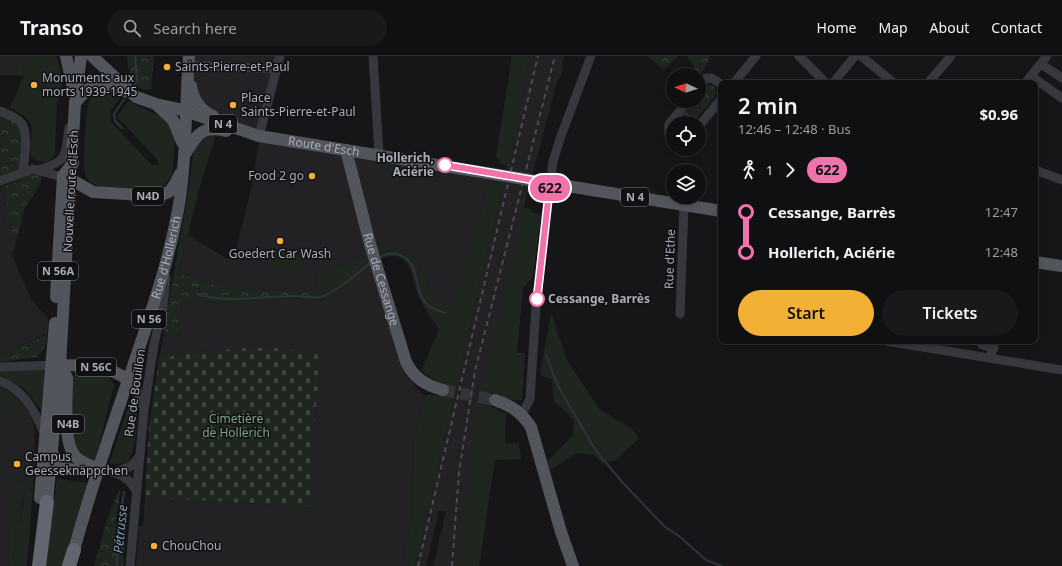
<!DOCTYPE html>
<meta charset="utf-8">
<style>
:root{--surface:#101012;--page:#19191b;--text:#f1f3f6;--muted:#9c9d9f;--line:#303032;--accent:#f2b134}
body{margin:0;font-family:"Noto Sans",sans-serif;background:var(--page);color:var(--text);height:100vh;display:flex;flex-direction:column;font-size:15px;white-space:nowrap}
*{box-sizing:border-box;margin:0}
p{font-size:13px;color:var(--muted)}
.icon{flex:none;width:22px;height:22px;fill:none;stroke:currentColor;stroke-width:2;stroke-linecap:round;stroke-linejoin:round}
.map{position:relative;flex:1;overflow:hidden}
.panel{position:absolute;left:718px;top:24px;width:320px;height:264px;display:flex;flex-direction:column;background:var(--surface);border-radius:8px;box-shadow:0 2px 6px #0003,0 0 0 1px var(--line)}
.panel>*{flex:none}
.badge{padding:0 8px;border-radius:13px;font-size:14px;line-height:26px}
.needle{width:26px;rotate:273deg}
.buttons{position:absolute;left:666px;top:12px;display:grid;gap:8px}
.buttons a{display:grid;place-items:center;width:40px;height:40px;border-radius:50%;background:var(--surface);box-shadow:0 2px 6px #0003,0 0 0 1px var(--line);font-size:20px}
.map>.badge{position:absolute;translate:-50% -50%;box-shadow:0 0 0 2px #fff}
.legs{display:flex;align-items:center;gap:6px;height:44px;padding:0 20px;font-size:13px}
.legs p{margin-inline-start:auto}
.summary{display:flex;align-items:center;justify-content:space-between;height:68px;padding:0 20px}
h1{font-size:22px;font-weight:600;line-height:30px}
.button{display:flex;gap:8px;margin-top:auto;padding:8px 20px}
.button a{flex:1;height:46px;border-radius:24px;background:var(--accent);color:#111;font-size:16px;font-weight:600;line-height:46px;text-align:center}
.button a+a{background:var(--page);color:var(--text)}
ul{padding:0 20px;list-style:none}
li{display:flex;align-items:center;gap:14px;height:40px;font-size:15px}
li i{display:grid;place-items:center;width:6px;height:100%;margin:0 5px;background:currentColor}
li i::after{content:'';width:10px;height:10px;margin:-5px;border:3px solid;border-radius:50%;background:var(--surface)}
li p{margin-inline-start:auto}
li:first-child i{background:linear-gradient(#0000 50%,currentColor 0)}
li:last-child i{background:linear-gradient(currentColor 50%,#0000 0)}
header{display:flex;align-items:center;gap:24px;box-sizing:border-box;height:56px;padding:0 20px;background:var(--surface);border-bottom:1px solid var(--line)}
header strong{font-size:19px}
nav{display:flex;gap:22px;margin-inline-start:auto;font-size:14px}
.search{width:280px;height:36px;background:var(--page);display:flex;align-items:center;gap:10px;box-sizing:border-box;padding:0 14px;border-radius:22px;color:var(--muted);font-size:15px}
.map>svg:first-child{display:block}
</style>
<header>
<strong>Transo</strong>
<div class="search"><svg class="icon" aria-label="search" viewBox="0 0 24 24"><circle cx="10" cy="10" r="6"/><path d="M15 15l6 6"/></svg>Search here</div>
<nav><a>Home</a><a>Map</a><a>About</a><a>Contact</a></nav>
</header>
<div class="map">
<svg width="1062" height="510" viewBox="0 0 1062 510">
<defs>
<pattern id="forest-crowns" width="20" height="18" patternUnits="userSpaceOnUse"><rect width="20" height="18" fill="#1e261f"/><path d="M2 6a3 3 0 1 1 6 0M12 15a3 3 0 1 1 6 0" fill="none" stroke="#3c433d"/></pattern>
<pattern id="cemetery-stones" width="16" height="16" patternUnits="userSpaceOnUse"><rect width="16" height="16" fill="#1e261f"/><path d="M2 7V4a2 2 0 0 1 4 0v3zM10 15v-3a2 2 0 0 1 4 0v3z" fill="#3c433d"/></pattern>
</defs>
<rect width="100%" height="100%" fill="#161618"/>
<!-- built -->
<g fill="#222225">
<polygon points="0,0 25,0 20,5 15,19 0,19"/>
<polygon points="189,0 280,0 259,80 214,61 197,48"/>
<polygon points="530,0 564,0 562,8 563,13 560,23 558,22 527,139 524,151 532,154 500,338 492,338 491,351 497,353 479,510 433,510 446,456 439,454 426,510 415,510 503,128 489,125 474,187 462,222 451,246 445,249 436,246 431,241 426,223 409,190 406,199 392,194 381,196 369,204 363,195 360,196 362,201 317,218 316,234 229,233 178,218 188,179 226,202 249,207 257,195 259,194 269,194 302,201 259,192 248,205 234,202 251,132 260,81 505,119"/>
<polygon points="0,133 9,152 4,158 16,185 14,195 11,197 31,243 49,264 47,278 0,298"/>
<polygon points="371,210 400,308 406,319 421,337 426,339 414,383 412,457 402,510 136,510 139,470 143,470 145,441 311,451 314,370 321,299 276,292 246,292 177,298 168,302 160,297 164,278 172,280 180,279 176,251 195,242 218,247 293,242 313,245 322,244"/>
<polygon points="0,330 17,341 25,351 30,360 35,375 33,433 31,431 23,445 20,466 10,469 8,510 0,510"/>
</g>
<!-- green -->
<g fill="#1e261f">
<path d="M 25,0 L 56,0 C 61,12 66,35 57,46 L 55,96 L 53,102 L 46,106 L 36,104 L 31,99 C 30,71 40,66 10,52 L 24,20 L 15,19 L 20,5 Z"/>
<polygon points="512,0 530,0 508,110 500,108 496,100"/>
<path d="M 103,34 L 115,37 L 121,41 L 110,55 L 111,66 L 152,109 L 159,109 L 156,102 L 119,63 L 118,59 L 128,45 L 160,60 L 170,70 L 175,85 L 172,119 L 164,130 L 157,133 L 99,130 C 93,128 87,125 85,118 C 82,111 86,50 90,43 C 92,38 98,36 103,34 Z"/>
<polygon points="215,77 214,85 199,134 178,218 175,217 164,276 180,279 172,280 164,278 163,275 187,144 194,93 198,84"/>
<path d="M 489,125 L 503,128 L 415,510 L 402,510 L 412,457 L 414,383 L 426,339 L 441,339 L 444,329 L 421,315 L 439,273 C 432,263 424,252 419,241 C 411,222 413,193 383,202 L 381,196 L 396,194 L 406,199 L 409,190 L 426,223 L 431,241 L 436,246 L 445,249 L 451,246 C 469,207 479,167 489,125 Z"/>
<polygon points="524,151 532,154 531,156 541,158 533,221 523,232 517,297 525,297 522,344 508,344 500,338 493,338 491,351 506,358 505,387 519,387 521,403 495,404 479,510 462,510 466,438 478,356"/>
<polygon points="259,191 268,192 302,201 301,212 299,214 269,214 269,194 257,195 249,207 234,204 234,202 248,205 255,193"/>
<polygon points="363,195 367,196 371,210 328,241 313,245 322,238 316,234 317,218 362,201 360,196"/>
<polygon points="197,238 208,242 293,240 293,242 218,247 195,242"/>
<polygon points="551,257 567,304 599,353 631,372 639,382 616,404 603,408 594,399 577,397 550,414 548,405 573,379 574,364 554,345 552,324 540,319"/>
<polygon points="34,313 45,314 41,354 25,333 0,319 0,315"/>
<path d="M 77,316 L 107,319 L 114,329 L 95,405 C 89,403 82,401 78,396 C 68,380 72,340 72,321 Z"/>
<path d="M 0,333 C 10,338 18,344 22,355 L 20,359 L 17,359 L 8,348 L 0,343 Z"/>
<path d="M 133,337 C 141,349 136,397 127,407 L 109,408 Z"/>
<path d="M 0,346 C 9,352 22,364 20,376 L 16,377 L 10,362 L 0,351 Z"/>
<polygon points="57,423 88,427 64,510 45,510"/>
<path d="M 26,426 L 28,427 L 19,442 L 17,462 L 11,464 C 11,452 8,427 26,426 Z"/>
<polygon points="30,431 33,435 27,510 8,510 10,469 20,466 25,439"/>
</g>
<!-- forest -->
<g fill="url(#forest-crowns)">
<polygon points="127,0 154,0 151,34 141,33 130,24"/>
<polygon points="647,0 678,0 664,14"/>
<polygon points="687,0 711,0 700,20"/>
<path d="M 711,29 L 715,31 L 716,39 L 693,67 L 676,67 L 694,45 L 699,45 C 699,37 703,31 711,29 Z"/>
<polygon points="0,55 22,68 23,116 0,125"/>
<polygon points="42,118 41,127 25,151 16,185 4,158 9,152 0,132 29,119"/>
<path d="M 175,217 L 229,233 L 316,234 L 323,238 L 313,245 L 293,242 L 293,240 C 261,242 228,247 197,238 L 195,242 L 176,251 L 180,278 L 172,279 L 164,276 Z"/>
<polygon points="47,279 45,291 37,301 0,306 0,298"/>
<polygon points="119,434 121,435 115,467 126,475 123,510 94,510 107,464"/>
</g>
<!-- cemetery -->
<polygon fill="url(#cemetery-stones)" points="246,292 276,292 321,299 314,370 312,451 145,441 149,370 160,297 168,302 177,298"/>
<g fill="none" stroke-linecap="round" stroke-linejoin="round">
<!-- stream -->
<g stroke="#2c353c" stroke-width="2">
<polyline points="133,32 137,24 135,0"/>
<polyline points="122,72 115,65 114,58 127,39"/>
<path d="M 379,202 C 391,193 407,198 413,212 C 417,221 417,233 422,242 C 427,251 435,254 445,257"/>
<path d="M 197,238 C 229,248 261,240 294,240 C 303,240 316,244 324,240 C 341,233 357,217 372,206"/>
<polyline points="546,299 558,330 596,395 624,428 665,471 679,480 706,504 722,510"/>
<polyline points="117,510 117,483 124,436"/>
</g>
<!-- major-tunnel -->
<polyline stroke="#333438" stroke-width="12" stroke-dasharray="12 6" stroke-linecap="butt" points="443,334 495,344"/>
<!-- minor -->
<g stroke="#37383d" stroke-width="9">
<polyline points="373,0 379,98"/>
<polyline points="799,0 826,27"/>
<polyline points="861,0 894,27"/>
<polyline points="1041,8 1062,22"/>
<polyline points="188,9 277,13"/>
<polyline points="1031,20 1062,42"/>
<polyline points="734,27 756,0"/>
<polyline points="833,27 855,0"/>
<polyline points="928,27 951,0"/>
<polyline points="1025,27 1047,0"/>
<polyline points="699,31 706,22 712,22 721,28"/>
<path d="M 0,55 C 7,58 17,61 22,68 C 29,80 24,103 23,116"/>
<polyline points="699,70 721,43"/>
<polyline points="259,80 280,0"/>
<polyline points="673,81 669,78 669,68 688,45"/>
<path d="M 41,113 C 69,105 65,98 69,72"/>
<polyline points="1035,114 1062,124"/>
<polyline points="0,125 33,113 69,123"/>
<polyline points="680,258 684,149"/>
<polyline points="886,285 1062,314"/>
<polyline points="979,285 982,289 994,292"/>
<polyline points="990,302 995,285"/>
<polyline points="0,311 57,309"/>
<polyline points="128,324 136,331 143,350"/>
<path d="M 0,325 C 25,335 34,354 44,377"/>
<polyline points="522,358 530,343 536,250 553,105 561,80 591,0"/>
<path d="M 98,413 C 115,416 126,418 136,434"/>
<polyline points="116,416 131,410 139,401"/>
<polyline points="130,510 144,354 154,288 163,251 166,222"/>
</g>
<!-- major -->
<g stroke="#53555c" stroke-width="12">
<polyline points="66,0 73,32"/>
<path id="s1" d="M 92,0 L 136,41 L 156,48 L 179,53 L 259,80 L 721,155"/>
<path d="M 191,30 C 193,44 200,54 213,60"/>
<path d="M 75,47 C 92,26 100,23 124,35"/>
<polyline points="157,49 173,64 182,86"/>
<path id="s2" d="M 346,94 L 370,188 L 406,306 C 414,322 425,329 443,334"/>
<path d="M 185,98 C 197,79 201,69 226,75"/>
<polyline points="72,124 93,136 159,140 169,136 175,128 180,118"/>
<polyline points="1035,206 1062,210"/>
<polyline points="56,241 63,120 73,107"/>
<path d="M 60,309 C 87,310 106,308 128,324"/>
<path d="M 63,314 L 67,322 C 67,341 63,384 74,399 C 79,406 90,409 98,413"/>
<path d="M 495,344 C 512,350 521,356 531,371 L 561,476 L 573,510"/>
<path d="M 52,396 C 54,400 55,405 58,408 C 64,415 87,415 96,413"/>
<polyline points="40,442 55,267"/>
<polyline points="47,446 60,309 75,47 81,0"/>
<path id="s3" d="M 74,494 C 91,433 111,373 132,313 C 151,257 171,200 180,142 C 187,95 185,47 189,0"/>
</g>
<!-- highway -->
<g stroke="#63666e" stroke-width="14">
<polyline points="39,510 47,446"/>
<polyline points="69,510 74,494"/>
</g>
<!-- rail -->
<g stroke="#4a4c52" stroke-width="2" stroke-dasharray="5 4" stroke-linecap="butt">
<polyline points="418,510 538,0"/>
<polyline points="452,510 459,416 475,315 555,0"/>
</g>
</g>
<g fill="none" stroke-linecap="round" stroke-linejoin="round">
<!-- line-1 casing -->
<g stroke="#fff" stroke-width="9">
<polyline id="line-1" points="445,109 550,127 537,243"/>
</g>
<!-- line-1 -->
<use href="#line-1" stroke="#f173ac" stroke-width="6"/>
</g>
<!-- markers -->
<g fill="#f2b134" stroke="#111113" stroke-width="1.5">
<circle cx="167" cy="11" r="4"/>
<circle cx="34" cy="29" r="4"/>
<circle cx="233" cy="49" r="4"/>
<circle cx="312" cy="120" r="4"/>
<circle cx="280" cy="185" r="4"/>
<circle cx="17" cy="408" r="4"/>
<circle cx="154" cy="490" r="4"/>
</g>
<g fill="#fff" stroke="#f173ac" stroke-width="2">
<circle cx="445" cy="109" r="7"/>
<circle cx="537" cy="243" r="7"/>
</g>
<g text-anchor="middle" stroke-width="3" stroke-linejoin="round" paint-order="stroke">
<!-- shield labels -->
<g fill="#111113" stroke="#7b7e86" stroke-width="1">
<rect x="209" y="59" width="28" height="18" rx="3"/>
<rect x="132" y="131" width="32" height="18" rx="3"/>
<rect x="621" y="132" width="28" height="18" rx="3"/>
<rect x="38" y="206" width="40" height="18" rx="3"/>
<rect x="132" y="254" width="34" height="18" rx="3"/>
<rect x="76" y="302" width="40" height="18" rx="3"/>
<rect x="52" y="359" width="32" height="18" rx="3"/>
</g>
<g font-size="11" font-weight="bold" fill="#a8adb8">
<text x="223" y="72">N 4</text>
<text x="148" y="144">N4D</text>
<text x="635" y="145">N 4</text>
<text x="58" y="219">N 56A</text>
<text x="149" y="267">N 56</text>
<text x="96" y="315">N 56C</text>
<text x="68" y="372">N4B</text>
</g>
<!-- poi labels -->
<g font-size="12" fill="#a8adb8" stroke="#111113" text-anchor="start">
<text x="175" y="15">Saints-Pierre-et-Paul</text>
<text x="42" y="26">Monuments aux<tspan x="42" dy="14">morts 1939-1945</tspan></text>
<text x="241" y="46">Place<tspan x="241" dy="14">Saints-Pierre-et-Paul</tspan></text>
<text x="304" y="124" text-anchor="end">Food 2 go</text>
<text x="280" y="202" text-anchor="middle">Goedert Car Wash</text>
<text x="25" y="405">Campus<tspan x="25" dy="14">Geesseknäppchen</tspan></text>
<text x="162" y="494">ChouChou</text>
</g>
<!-- street labels -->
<g font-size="12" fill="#a8adb8" stroke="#111113">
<text dy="4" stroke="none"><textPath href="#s1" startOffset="255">Route d'Esch</textPath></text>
<text transform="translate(71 135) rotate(-87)" y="4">Nouvelle route d'Esch</text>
<text dy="4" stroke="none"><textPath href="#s3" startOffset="307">Rue d'Hollerich</textPath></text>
<text transform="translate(670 203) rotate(-88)" y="4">Rue d'Ethe</text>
<text dy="4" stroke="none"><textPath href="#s2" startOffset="134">Rue de Cessange</textPath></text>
<text transform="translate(135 337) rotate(-82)" y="4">Rue de Bouillon</text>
</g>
<!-- stop labels -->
<g font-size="12" font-weight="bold" fill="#a8adb8" stroke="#111113" text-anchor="end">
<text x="434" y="106">Hollerich,<tspan x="434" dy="14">Aciérie</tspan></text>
<text x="548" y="247" text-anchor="start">Cessange, Barrès</text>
</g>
<!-- park labels -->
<g font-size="12" fill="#7fa381" stroke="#111113">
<text x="236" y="367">Cimetière<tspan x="236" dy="14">de Hollerich</tspan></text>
</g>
<!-- water labels -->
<g font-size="13" font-style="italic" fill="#7f9bb3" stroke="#111113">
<text transform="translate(120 473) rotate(-84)" y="5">Pétrusse</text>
</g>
</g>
</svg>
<div class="buttons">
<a><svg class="needle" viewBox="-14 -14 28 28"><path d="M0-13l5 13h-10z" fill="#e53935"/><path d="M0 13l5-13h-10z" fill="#9c9d9f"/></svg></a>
<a><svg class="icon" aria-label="locate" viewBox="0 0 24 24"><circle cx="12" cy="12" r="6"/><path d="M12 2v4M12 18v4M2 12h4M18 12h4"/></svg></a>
<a><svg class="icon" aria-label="layers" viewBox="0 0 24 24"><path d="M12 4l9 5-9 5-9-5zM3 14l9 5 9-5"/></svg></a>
</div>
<b class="badge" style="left:550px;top:132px;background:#f173ac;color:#111">622</b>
<section class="panel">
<div class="summary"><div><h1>2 min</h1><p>12:46 – 12:48 · Bus</p></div><b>$0.96</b></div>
<div class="legs"><svg class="icon" aria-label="walk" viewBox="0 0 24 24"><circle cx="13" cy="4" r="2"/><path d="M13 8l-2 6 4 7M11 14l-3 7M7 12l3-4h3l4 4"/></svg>1<svg class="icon" aria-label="forward" viewBox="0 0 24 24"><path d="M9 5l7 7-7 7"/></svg><b class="badge" style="background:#f173ac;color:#111">622</b></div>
<ul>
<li><i style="color:#f173ac"></i><b>Cessange, Barrès</b><p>12:47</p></li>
<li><i style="color:#f173ac"></i><b>Hollerich, Aciérie</b><p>12:48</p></li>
</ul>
<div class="button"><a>Start</a><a>Tickets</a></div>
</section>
</div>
